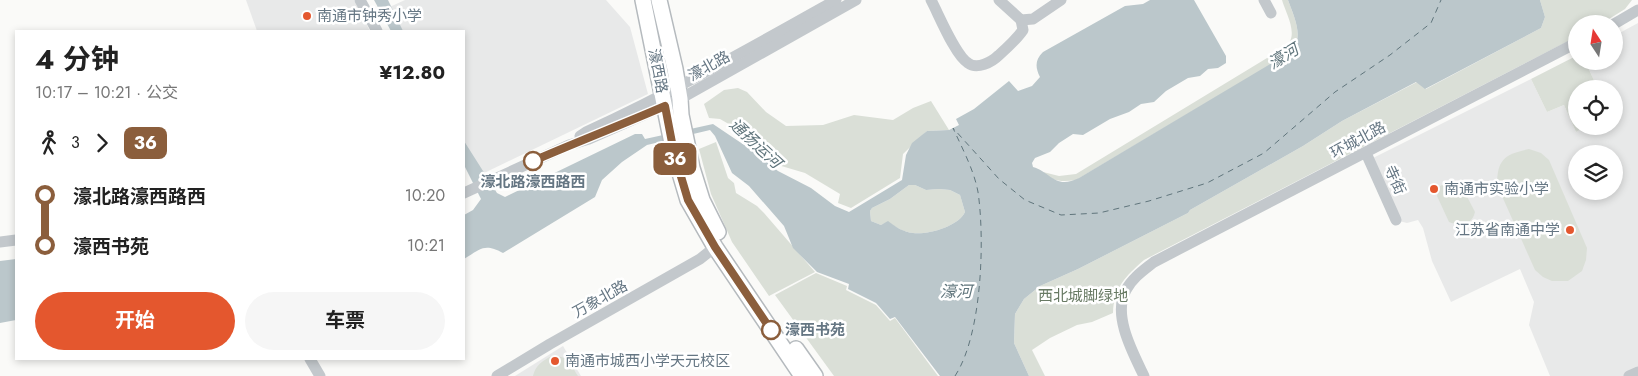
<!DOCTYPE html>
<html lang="zh">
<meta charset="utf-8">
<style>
:root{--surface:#fff;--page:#f6f6f6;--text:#222;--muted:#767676;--accent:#e4572e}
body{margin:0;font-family:Jost,"Noto Sans SC",sans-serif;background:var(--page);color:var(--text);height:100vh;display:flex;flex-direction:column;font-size:19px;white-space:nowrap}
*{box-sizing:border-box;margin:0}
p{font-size:16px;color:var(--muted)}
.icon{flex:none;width:28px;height:28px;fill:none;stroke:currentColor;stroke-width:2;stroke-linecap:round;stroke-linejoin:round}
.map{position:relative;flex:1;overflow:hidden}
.drawer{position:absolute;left:15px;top:30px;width:450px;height:330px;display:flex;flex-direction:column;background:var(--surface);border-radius:0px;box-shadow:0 2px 8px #0003}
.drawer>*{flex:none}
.badge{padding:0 10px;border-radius:8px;font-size:18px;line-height:32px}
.needle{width:32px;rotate:348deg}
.tools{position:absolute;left:1568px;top:15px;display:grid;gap:10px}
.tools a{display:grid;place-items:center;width:55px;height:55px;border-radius:50%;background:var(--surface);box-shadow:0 2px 8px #0003;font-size:25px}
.map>.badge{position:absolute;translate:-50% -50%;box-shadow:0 0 0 2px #fff}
.legs{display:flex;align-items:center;gap:8px;height:55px;padding:0 20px;font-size:16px}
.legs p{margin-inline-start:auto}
.headline{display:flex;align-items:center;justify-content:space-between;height:85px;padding:0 20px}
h1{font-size:28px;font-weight:700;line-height:38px}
.action{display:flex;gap:10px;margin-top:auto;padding:10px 20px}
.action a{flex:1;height:58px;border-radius:30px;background:var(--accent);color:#fff;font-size:20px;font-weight:700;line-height:58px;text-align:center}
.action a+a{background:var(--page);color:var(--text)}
ul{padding:0 20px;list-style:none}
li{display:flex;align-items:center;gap:18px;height:50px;font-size:19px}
li i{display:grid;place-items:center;width:8px;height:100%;margin:0 6px;background:currentColor}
li i::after{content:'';width:12px;height:12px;margin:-6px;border:4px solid;border-radius:50%;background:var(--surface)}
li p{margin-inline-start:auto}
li:first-child i{background:linear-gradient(#0000 50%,currentColor 0)}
li:last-child i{background:linear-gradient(currentColor 50%,#0000 0)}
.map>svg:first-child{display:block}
</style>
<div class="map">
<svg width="1638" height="376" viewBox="0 0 1638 376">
<rect width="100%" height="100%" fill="#fafaf8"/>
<!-- built -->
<g fill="#e8e9e9" fill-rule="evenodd">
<polygon points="246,0 354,0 370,31 257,31"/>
<polygon points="405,0 606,0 630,27 648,94 482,174 464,144 464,31 396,31 383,10"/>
<path d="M 1638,23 L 1638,376 L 1550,376 L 1529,325 L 1534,302 L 1520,269 L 1451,302 L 1432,261 L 1423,228 L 1418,220 L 1407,223 L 1399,221 L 1373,158 L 1531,79 L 1547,112 L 1564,105 L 1576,132 L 1588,126 L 1614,126 L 1614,89 L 1598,89 L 1585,61 L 1614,61 L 1614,36 ZM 1576,154 L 1614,154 L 1614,191 L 1576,191 Z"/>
<polygon points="563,346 581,376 515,376"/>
</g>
<!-- green -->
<g fill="#dadfd7">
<path d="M 1282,0 L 1288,0 C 1294,17 1306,40 1289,54 L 1076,180 C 1063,182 1052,182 1043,172 L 1059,176 L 1076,174 L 1285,47 C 1300,36 1286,14 1282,0 Z"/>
<path d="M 1540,0 L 1632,0 L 1625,9 L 1601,24 L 1576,24 L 1576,37 L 1144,260 C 1125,277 1114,287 1113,313 L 1092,322 L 1077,325 L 1050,338 L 1032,350 L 1045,376 L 1029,376 L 1014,343 L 1015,314 L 1024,299 L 1040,286 L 1078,269 L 1188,213 L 1190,210 L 1303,146 L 1342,121 L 1417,82 L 1426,89 L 1541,28 L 1545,17 Z"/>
<polygon points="1576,56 1576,61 1585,61 1598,89 1576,89 1576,126 1588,126 1576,132 1564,105 1547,112 1531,79"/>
<polygon points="738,88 747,92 766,112 786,126 823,125 854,115 893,120 913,108 931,101 949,130 927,131 903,154 900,178 851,208 838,203 840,194 805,173 778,165 762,143 720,119 709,118 704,104 724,90"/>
<polygon points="716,142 728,178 734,183 736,193 757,206 764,213 815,272 769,296 732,242 711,194 699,149"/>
<path d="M 1529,149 L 1541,153 L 1549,160 L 1587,248 L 1586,260 L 1582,271 L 1568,281 L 1552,281 L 1543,277 L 1535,270 L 1497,185 C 1497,159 1505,154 1529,149 Z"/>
<path d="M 1452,181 L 1461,185 L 1475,212 C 1472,225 1460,227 1449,222 L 1437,196 L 1440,186 Z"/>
<path d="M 909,185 L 915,185 L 926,190 L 939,189 L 950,190 L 960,195 L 965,212 C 959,226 928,235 913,233 C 903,232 896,227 888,222 L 881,225 L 871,221 L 870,211 L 872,208 L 890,199 Z"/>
<polygon points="816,273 847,286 846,290 876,305 890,321 895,318 938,376 834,376 775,295"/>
<path d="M 552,356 C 569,356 570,363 578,376 L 533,376 C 535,366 543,360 552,356 Z"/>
</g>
<!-- water -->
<g fill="#bbc7cb" fill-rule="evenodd">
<polygon points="374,0 388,0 403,31 391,31"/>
<path d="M 1150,0 L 1194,0 L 1226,56 L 1226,63 L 1218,68 L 1208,69 L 1200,76 L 1188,78 L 1166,91 L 1154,102 L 1141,104 L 1129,112 L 1110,119 L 1083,135 L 1073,134 L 1059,143 L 1050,152 L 1035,158 L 1032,163 L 1033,167 C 1051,172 1055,190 1079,178 L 1289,53 C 1306,40 1294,17 1288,0 L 1540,0 L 1545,17 L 1541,28 L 1425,89 L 1416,82 L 1342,121 L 1303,146 L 1190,210 L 1188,213 L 1078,269 L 1040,286 L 1024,299 L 1015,314 L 1014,343 L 1029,376 L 940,376 L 895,317 L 890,319 L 876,303 L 848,289 L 849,284 L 817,272 L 793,248 L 784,226 L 749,186 L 732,173 L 715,136 L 710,130 L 647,145 L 622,162 L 602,180 L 595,197 L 503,253 C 484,243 481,249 464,259 L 464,215 L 473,210 L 481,199 L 464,165 L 464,141 L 497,193 L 505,197 L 635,134 L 642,134 L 645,139 L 713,124 L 756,153 L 778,171 L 811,188 L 835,206 L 849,212 L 902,180 L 906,155 L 912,143 L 927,131 L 949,130 L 959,125 L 956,119 L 974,109 L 1009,81 L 1018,91 L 1032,86 L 1040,77 C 1035,67 1035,60 1043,52 L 1125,6 L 1143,4 ZM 909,185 L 915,185 L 926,190 L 939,189 L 950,190 L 960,195 L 965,212 C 959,226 928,235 913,233 C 903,232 896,227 888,221 L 881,225 L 871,221 L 870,211 L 872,208 L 890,199 Z"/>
<polygon points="16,259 16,320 0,323 0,261"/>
</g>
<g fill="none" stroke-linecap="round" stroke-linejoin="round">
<!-- ferry -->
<path stroke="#60757c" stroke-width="1" stroke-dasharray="6 5" stroke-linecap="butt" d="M 955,376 C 982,335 985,240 978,192 C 974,170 962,148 953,128 L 999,179 L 1025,200 L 1061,215 L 1099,213 L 1149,201 L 1207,183 L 1264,153 L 1335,92 L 1390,55 L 1431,23 L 1441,0"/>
<!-- major casing -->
<g stroke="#b5babe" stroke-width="18">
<g id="major">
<polyline points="643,0 674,153 688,200 715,247 802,376"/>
<polyline points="659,0 675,69 680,99 681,115 692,168 702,200 718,232"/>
<polyline points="796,349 815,376"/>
</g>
</g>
<!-- minor -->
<g stroke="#c3c8cc" stroke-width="11">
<polyline points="360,0 377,31"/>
<path d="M 931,0 C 939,15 955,55 968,63 C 977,70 992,62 999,55 C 1008,47 1016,40 1023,30 L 1021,20"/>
<polyline points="999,0 1021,20 1033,19 1061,0"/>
<polyline points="1264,0 1271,13"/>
<polyline points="1614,24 1638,10"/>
<path d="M 580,136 L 586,132 C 673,92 754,46 836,0"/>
<polyline points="1366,153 1396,220"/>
<polyline points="464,193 569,145 589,139 680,99 856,0"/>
<polyline points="0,242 16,240"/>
<polyline points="310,359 320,376"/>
<polyline points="497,376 550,344 700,259 715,247"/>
<path d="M 1144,376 C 1133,353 1112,315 1126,290 C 1132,278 1144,270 1154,262 L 1576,43"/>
<polyline points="1629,376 1638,372"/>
</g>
<!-- major -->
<use href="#major" stroke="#fff" stroke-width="15"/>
</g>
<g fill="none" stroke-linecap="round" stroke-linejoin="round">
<!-- line-1 casing -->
<g stroke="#fff" stroke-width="11">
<path id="line-1" d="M 533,161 C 577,142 621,125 665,106 L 674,153 L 688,200 L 715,247 L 771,330"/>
</g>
<!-- line-1 -->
<use href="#line-1" stroke="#8b5e3c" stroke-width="8"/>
</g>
<!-- markers -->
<g fill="#e4572e" stroke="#fff" stroke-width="2">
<circle cx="307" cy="16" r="5"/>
<circle cx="1434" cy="189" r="5"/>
<circle cx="1570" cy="230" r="5"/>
<circle cx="555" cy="361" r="5"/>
</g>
<g fill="#fff" stroke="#8b5e3c" stroke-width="2.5">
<circle cx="533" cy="161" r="9"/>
<circle cx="771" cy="330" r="9"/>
</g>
<g text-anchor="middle" stroke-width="5" stroke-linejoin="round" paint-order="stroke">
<!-- poi labels -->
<g font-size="15" fill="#657683" stroke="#fff" text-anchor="start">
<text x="317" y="21">南通市钟秀小学</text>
<text x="1444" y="194">南通市实验小学</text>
<text x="1560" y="235" text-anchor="end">江苏省南通中学</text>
<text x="565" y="366">南通市城西小学天元校区</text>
</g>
<!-- street labels -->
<g font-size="15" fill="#657683" stroke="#fff">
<text transform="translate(709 66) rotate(-29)" y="5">濠北路</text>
<text transform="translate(658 71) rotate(79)" y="5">濠西路</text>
<text transform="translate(1358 140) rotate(-28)" y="5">环城北路</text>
<text transform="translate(1395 180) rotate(66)" y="5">寺街</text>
<text transform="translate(600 299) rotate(-29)" y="5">万象北路</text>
</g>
<!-- stop labels -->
<g font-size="15" font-weight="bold" fill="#657683" stroke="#fff">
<text x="533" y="187">濠北路濠西路西</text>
<text x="785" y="335" text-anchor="start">濠西书苑</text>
</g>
<!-- park labels -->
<g font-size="15" fill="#687a64" stroke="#fff">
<text x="1083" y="301">西北城脚绿地</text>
</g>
<!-- water labels -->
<g font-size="16" font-style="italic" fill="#60757c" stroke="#fff">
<text transform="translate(1283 56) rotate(-32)" y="6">濠河</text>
<text transform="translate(756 143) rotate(43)" y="6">通扬运河</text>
<text x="956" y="297">濠河</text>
</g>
</g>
</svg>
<div class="tools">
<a><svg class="needle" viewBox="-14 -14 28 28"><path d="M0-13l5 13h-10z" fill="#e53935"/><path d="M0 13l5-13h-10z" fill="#767676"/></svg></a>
<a><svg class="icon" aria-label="locate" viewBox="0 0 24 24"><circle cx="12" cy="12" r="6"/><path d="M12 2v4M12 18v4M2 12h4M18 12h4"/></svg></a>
<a><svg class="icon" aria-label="layers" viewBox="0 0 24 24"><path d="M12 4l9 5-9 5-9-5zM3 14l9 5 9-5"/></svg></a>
</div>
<b class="badge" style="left:675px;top:159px;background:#8b5e3c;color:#fff">36</b>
<section class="drawer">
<div class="headline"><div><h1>4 分钟</h1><p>10:17 – 10:21 · 公交</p></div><b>¥12.80</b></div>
<div class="legs"><svg class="icon" aria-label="walk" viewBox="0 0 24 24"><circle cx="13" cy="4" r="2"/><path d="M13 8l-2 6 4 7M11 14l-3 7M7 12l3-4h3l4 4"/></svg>3<svg class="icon" aria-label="forward" viewBox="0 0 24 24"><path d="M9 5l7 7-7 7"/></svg><b class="badge" style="background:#8b5e3c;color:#fff">36</b></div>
<ul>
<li><i style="color:#8b5e3c"></i><b>濠北路濠西路西</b><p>10:20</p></li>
<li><i style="color:#8b5e3c"></i><b>濠西书苑</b><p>10:21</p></li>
</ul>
<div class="action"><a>开始</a><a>车票</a></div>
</section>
</div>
